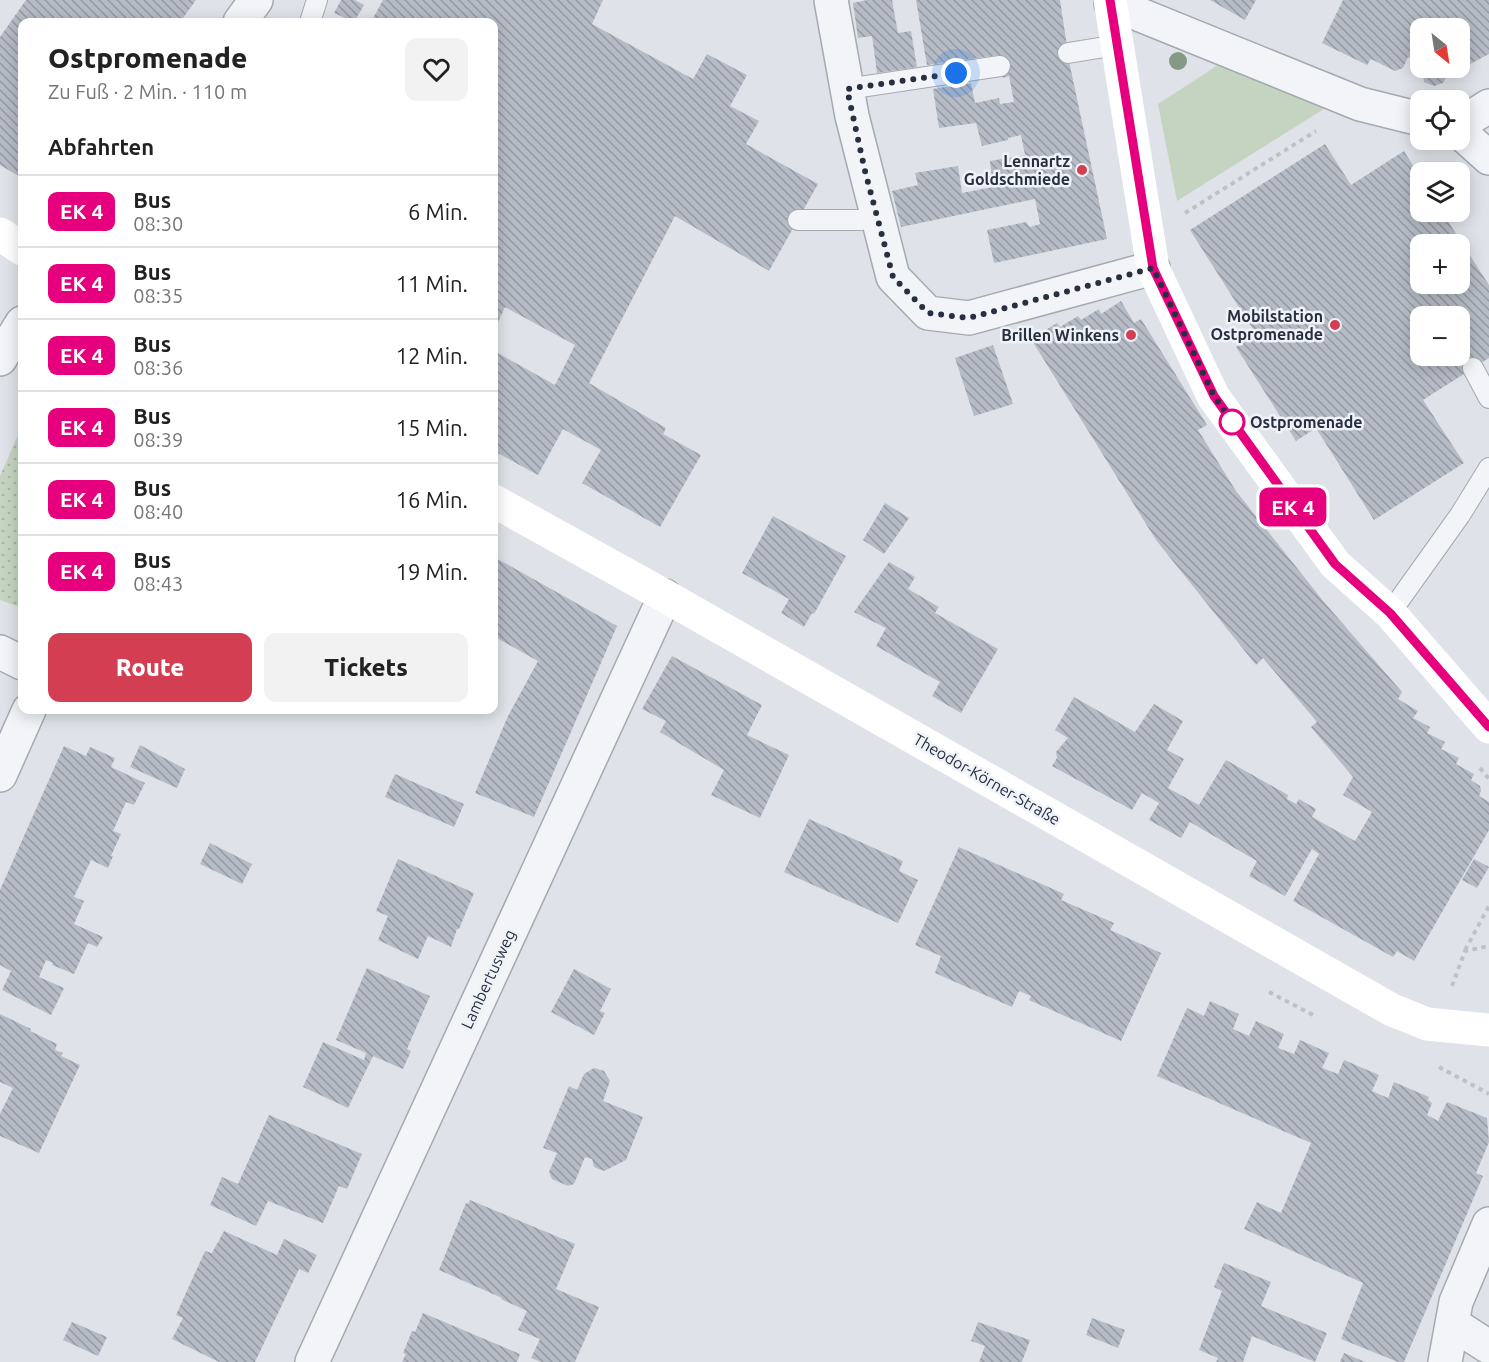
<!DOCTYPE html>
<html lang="de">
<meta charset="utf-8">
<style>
:root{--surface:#fff;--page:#f2f2f2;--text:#222;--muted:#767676;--line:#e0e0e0;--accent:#d43e52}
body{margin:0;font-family:Ubuntu,sans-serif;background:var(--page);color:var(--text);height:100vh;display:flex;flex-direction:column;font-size:22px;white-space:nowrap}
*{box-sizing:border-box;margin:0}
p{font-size:20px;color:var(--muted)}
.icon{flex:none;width:33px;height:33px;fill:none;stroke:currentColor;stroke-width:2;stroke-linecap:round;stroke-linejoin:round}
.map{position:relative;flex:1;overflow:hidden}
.side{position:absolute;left:18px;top:18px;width:480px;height:696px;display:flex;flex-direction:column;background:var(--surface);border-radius:12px;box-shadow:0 3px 15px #0003}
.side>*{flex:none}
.badge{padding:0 12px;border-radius:9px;font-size:21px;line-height:39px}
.needle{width:39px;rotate:150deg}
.fabs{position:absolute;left:1410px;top:18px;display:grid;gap:12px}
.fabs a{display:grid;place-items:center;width:60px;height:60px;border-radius:12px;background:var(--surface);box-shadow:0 3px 15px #0003;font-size:30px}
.you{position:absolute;width:30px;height:30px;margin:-15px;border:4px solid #fff;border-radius:50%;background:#1a73e8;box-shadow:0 0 0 9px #1a73e833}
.map>.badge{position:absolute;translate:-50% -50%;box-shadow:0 0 0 3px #fff}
h2{padding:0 30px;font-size:22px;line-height:54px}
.round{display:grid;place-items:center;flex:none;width:63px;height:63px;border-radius:12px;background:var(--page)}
.summary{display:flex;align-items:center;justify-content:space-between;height:102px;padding:0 30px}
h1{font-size:28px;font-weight:800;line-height:45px}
.button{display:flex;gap:12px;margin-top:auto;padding:12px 30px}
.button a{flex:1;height:69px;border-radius:12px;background:var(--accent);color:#fff;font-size:24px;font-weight:800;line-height:69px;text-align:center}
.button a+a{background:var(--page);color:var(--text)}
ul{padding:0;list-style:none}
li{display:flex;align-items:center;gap:18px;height:72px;padding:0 30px;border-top:2px solid var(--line)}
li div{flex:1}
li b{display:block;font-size:22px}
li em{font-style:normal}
li .badge{min-width:66px;font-weight:700;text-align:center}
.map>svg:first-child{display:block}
</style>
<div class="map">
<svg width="1489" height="1362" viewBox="0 0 1489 1362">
<defs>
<pattern id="park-dots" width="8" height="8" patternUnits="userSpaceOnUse" patternTransform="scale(1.5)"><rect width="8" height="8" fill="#c5d4c0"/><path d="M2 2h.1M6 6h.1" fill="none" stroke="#a9b6a6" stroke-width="1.8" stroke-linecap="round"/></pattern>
<pattern id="building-back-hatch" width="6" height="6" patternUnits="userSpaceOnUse" patternTransform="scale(1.5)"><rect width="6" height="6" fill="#b6bcc6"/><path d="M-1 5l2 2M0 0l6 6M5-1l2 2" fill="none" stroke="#9499a2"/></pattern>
</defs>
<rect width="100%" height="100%" fill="#dfe3e9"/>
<!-- grass -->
<polygon fill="#c5d4c0" points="1218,65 1327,107 1177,201 1158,104"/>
<!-- park -->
<polygon fill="url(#park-dots)" points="22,426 22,608 0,600 0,476"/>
<!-- building -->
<g fill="url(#building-back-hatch)" fill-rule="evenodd">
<polygon points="26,0 196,0 180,22 22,22 22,178 0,165 0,37"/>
<polygon points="341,0 355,0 364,5 354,22 334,13"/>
<polygon points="383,0 603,0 592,24 693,79 707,54 747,75 730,106 759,121 746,144 818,184 769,271 675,216 589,383 666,428 663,434 701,455 660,527 582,483 601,450 563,429 538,475 494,451 494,351 555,385 575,345 505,307 494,331 494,22 371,22"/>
<polygon points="867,0 892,0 898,33 911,31 917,67 877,73 872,36 858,38 853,3"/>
<polygon points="916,0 1060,0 1070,66 1107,239 994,263 987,230 1026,222 1030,227 1040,224 1035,199 901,227 892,191 918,185 915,173 958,166 962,193 993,187 990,161 1025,155 1021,135 1008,138 1008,140 982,146 976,123 939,128 933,89 971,83 975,103 999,98 1000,104 1014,102 1009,76 1003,78 998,55 927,65"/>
<polygon points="1210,0 1256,0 1245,20"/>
<polygon points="1343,0 1489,0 1489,54 1459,70 1454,68 1460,68 1460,28 1420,28 1420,64 1408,57 1403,68 1395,71 1371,59 1367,65 1322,43"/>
<polygon points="1423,68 1451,68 1443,83 1434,86 1424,82 1423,74 1420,73"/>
<path d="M 1325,144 L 1351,185 L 1404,151 L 1420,177 L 1420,212 L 1442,212 L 1489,285 L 1489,358 L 1423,400 L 1464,463 L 1374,520 L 1316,428 L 1296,441 L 1236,347 L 1256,334 L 1190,230 ZM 1420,244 L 1460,244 L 1460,284 L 1420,284 ZM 1420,316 L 1460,316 L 1460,356 L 1420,356 Z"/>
<polygon points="1121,301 1134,323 1141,319 1207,425 1198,430 1236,491 1324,602 1402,692 1398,699 1418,711 1413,718 1430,727 1427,733 1445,742 1441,749 1459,758 1456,764 1474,774 1471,780 1480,786 1481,791 1479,796 1489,802 1489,830 1414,961 1397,951 1393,957 1293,901 1319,854 1312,849 1285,896 1249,876 1257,861 1190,822 1181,838 1149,820 1159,803 1142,793 1132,810 1052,766 1057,758 1056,752 1068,738 1055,730 1074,697 1135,732 1154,704 1183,721 1167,750 1184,759 1168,788 1199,805 1226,760 1288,795 1287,799 1294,803 1296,804 1299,799 1316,809 1312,817 1355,841 1372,812 1343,795 1353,777 1311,727 1317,722 1263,658 1256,665 1156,540 1031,339 1057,323 1060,327 1078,316 1081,320 1099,309 1101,314"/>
<polygon points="993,345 1013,404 974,416 955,358"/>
<polygon points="885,503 909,518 884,554 863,540"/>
<polygon points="773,516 846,556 814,614 812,613 804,627 781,613 789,599 742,573"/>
<polygon points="494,557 617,626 534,817 475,793 508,716 538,661 495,637 494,641"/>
<polygon points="889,562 915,577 908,589 939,607 935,613 998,649 961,713 932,696 940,682 876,646 886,628 854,612"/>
<polygon points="672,656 762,705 747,735 789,755 760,818 711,795 724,770 660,732 666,721 642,709"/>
<polygon points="140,745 185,769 177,788 130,767"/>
<polygon points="64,746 86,756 90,747 115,758 111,767 145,783 134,805 126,802 113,831 121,834 111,856 113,856 108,868 91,860 74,897 84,901 74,924 103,937 97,947 88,943 74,974 52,965 53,963 46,960 39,977 64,988 51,1015 2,990 11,971 0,965 0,890"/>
<polygon points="395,774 464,804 454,827 385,797"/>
<polygon points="809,819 903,861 899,871 918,880 898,923 784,872"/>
<polygon points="210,843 252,864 242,884 200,864"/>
<polygon points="959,847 1064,894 1061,900 1114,923 1110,930 1161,953 1121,1041 1029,1000 1031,996 1019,991 1012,1007 935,973 941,956 915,945"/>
<polygon points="398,859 474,893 459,929 457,929 451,947 428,936 418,959 378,940 388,916 376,911"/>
<polygon points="1474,859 1489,867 1477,888 1462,880"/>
<polygon points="367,968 430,996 407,1049 411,1051 403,1069 373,1056 348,1108 303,1087 323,1042 364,1060 366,1053 336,1040"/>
<polygon points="574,969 611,989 600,1011 605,1013 594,1035 551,1012"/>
<polygon points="1210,1001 1239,1014 1233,1029 1249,1036 1256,1021 1284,1034 1278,1048 1294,1054 1300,1040 1329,1053 1322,1068 1338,1074 1344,1060 1379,1075 1372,1091 1388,1098 1394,1082 1429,1097 1428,1100 1432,1103 1427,1115 1438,1121 1447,1102 1487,1118 1489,1142 1476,1173 1483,1176 1404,1362 1398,1362 1341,1339 1363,1283 1244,1229 1257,1202 1281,1213 1311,1143 1157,1076 1187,1008 1204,1016"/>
<polygon points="0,1014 31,1029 30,1031 57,1044 55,1050 63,1053 61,1056 80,1065 39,1153 0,1136 0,1114 13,1088 0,1082"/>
<polygon points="594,1068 604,1071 610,1081 603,1101 643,1117 626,1160 604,1171 594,1167 592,1159 585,1157 574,1184 568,1186 552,1179 549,1172 557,1153 543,1148 569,1086 577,1090 584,1074"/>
<polygon points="269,1115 362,1154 347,1189 339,1186 323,1223 268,1201 256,1226 210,1205 222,1177 238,1184"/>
<polygon points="470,1200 575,1244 556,1289 599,1307 575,1362 541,1362 531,1358 540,1339 518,1330 527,1311 501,1299 502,1298 439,1270 466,1203 468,1204"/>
<polygon points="224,1231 277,1255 284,1239 317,1255 308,1273 299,1269 255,1362 219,1362 172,1339 183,1318 176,1315 205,1251 212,1253"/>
<polygon points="1224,1263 1271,1282 1261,1306 1327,1333 1315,1362 1252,1336 1243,1362 1216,1362 1218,1358 1199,1350 1222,1291 1214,1287"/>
<polygon points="423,1313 520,1354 517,1362 402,1362 406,1354 403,1353 412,1331 415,1332"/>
<polygon points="1092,1318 1125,1330 1118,1348 1086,1335"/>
<polygon points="72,1322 107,1337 98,1356 63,1340"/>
<polygon points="978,1322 1030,1340 1022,1362 979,1362 985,1346 971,1341"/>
<polygon points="1344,1353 1365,1362 1340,1362"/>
</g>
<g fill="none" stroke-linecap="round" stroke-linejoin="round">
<!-- lane casing -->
<g stroke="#a4aab3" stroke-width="22">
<g id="lane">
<polyline points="310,22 317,0"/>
<polyline points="1068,53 1117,45"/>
<polyline points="847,89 1000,66"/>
<polyline points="798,220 861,220 877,217"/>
<polyline points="1473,368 1489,398"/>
<polyline points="1390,613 1460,515 1489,468"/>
</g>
</g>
<!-- street casing -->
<g stroke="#a4aab3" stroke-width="36">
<g id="street">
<polyline points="831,0 852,116 893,277 928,313 969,318 1153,268"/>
<polyline points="1111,3 1360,104 1420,119"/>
<polyline points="240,22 256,0"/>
<polyline points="1460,124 1489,106"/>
<polyline points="1460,132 1489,158"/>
<polyline points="0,359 22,323"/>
<polyline points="0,652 22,663"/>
<polyline points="0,775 29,710"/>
<polyline points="1453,1324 1489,1347"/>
<polyline points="312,1362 665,596"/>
<polyline points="1445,1362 1456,1302 1489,1224"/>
</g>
</g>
<!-- path -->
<g stroke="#bdc1c8" stroke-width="4" stroke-dasharray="4.5 4.5" stroke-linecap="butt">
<polyline points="1185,213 1316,131"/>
<polyline points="1480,768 1489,779"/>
<polyline points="1465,950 1489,906"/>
<polyline points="1452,986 1465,951 1489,946"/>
<polyline points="1269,992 1315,1016"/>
<polyline points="1439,1067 1489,1094"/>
</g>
<!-- lane -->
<use href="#lane" stroke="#f2f4f7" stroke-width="20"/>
<!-- street -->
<use href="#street" stroke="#f2f4f7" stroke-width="33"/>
<!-- secondary -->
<g stroke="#fff" stroke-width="33">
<polyline points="1110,0 1153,268 1213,396 1335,564 1390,613 1489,727"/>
<polyline points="0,234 22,249"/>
<polyline points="494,501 665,596 1392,1010 1427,1024 1489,1030"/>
</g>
</g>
<!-- trees -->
<circle fill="#859a85" cx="1178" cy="61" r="9"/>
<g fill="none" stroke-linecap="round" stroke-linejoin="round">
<!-- line casing -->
<g stroke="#fff" stroke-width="14">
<polyline id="line" points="1110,0 1153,268 1214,396 1335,564 1390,613 1489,727"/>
</g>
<!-- line -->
<use href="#line" stroke="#e6007e" stroke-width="9"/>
<!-- walk -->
<polyline stroke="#273041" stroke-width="6" stroke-dasharray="0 10.8" points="956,73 847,89 865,171 893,277 928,313 969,318 1153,268 1214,396 1238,430 1232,422"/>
</g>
<!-- markers -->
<g fill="#d43e52" stroke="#eff2f7" stroke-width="2">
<circle cx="1082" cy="170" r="6"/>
<circle cx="1335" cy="325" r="6"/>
<circle cx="1131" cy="335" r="6"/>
</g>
<circle fill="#fff" stroke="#e6007e" stroke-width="3" cx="1232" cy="422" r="12"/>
<g text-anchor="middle" stroke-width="5" stroke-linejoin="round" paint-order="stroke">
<!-- poi labels -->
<g font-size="16" font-weight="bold" fill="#273041" stroke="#eff2f7" text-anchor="end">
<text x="1070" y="167">Lennartz<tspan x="1070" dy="18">Goldschmiede</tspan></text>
<text x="1323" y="322">Mobilstation<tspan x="1323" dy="18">Ostpromenade</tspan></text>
<text x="1119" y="341">Brillen Winkens</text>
</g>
<!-- stop labels -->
<g font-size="16" font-weight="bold" fill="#273041" stroke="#eff2f7" text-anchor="start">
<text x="1250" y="428">Ostpromenade</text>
</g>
<!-- street labels -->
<g font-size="16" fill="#273041" stroke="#eff2f7">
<text transform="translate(987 779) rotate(30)" y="6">Theodor-Körner-Straße</text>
<text transform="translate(488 979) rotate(-65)" y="6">Lambertusweg</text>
</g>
</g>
</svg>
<div class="fabs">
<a><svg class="needle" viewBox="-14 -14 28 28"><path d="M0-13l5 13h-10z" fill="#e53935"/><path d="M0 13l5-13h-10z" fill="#767676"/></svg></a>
<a><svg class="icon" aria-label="locate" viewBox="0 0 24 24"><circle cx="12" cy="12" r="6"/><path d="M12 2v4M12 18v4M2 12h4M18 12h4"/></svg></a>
<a><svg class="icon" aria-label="layers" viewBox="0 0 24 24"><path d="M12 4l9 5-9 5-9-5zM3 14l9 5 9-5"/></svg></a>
<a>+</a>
<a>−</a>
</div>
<div class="you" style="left:956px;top:73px"></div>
<b class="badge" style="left:1293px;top:507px;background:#e6007e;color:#fff">EK 4</b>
<section class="side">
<div class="summary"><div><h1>Ostpromenade</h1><p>Zu Fuß · 2 Min. · 110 m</p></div><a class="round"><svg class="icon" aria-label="heart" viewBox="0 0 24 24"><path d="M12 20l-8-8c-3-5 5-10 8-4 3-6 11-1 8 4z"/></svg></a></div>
<h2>Abfahrten</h2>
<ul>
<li><span class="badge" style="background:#e6007e;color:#fff">EK 4</span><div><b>Bus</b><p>08:30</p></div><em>6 Min.</em></li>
<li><span class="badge" style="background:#e6007e;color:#fff">EK 4</span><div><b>Bus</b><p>08:35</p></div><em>11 Min.</em></li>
<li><span class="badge" style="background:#e6007e;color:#fff">EK 4</span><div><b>Bus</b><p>08:36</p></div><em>12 Min.</em></li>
<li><span class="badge" style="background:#e6007e;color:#fff">EK 4</span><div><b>Bus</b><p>08:39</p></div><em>15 Min.</em></li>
<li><span class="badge" style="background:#e6007e;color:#fff">EK 4</span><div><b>Bus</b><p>08:40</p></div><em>16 Min.</em></li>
<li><span class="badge" style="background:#e6007e;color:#fff">EK 4</span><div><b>Bus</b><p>08:43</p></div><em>19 Min.</em></li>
</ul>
<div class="button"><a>Route</a><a>Tickets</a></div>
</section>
</div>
